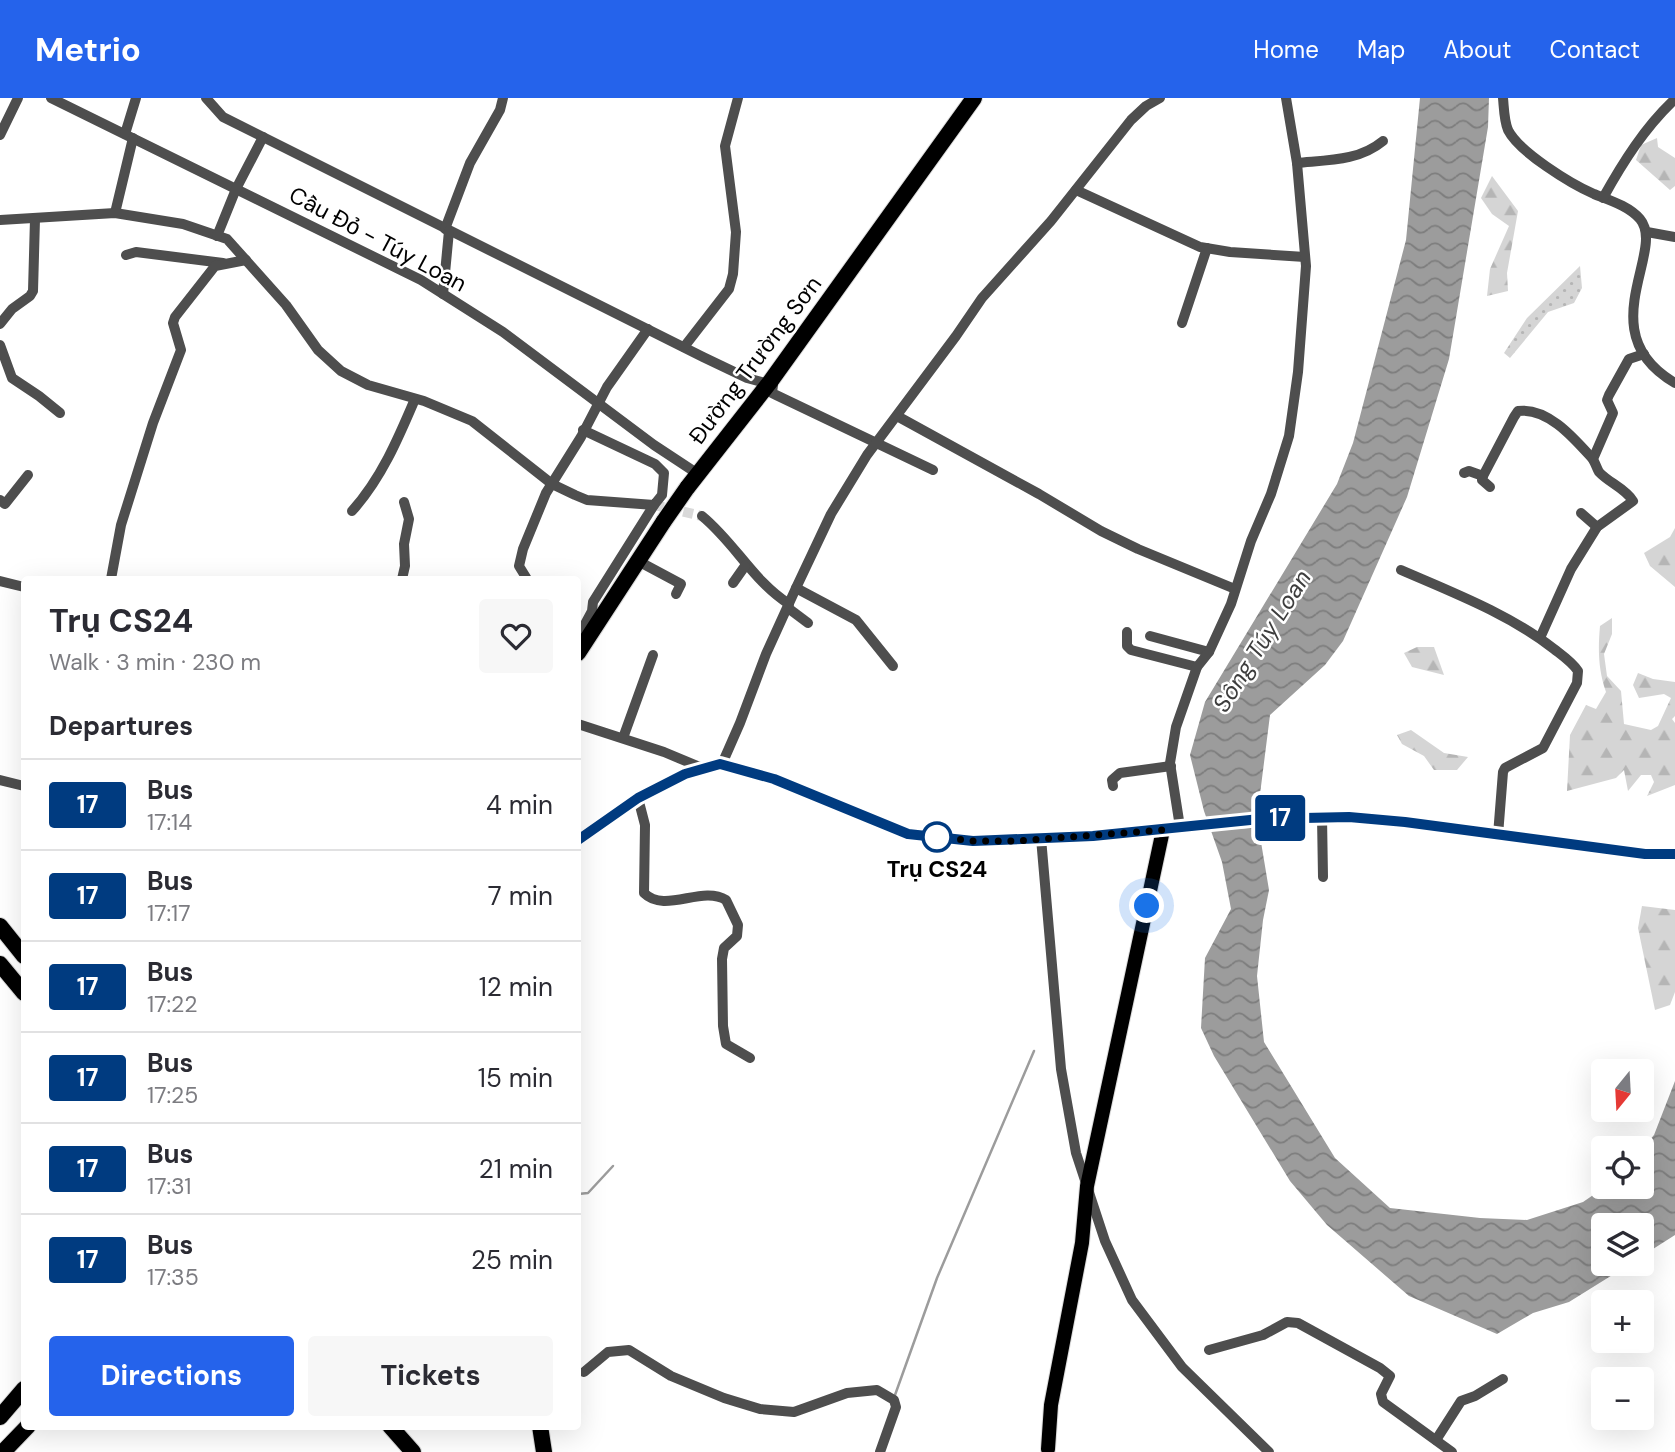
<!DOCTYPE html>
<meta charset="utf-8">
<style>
:root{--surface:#fff;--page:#f7f7f7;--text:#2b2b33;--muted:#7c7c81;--line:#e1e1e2;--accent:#2563eb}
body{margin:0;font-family:"DM Sans",sans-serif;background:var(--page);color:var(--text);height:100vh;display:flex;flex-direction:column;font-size:26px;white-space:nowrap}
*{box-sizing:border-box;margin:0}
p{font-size:23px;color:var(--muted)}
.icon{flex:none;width:38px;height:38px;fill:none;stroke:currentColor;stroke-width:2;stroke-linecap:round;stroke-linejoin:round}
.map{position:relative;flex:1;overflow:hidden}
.panel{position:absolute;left:21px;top:478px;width:560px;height:854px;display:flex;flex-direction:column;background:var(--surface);border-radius:7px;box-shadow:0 7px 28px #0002}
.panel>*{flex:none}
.badge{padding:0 14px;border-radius:5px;font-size:24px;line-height:46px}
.needle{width:46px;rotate:198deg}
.controls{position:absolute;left:1591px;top:961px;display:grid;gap:14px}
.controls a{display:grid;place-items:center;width:63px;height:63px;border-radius:7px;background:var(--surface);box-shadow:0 7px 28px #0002;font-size:35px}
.you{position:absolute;width:35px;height:35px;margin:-18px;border:5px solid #fff;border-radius:50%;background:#1a73e8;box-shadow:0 0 0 10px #1a73e833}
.map>.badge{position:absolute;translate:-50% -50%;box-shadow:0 0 0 4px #fff}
h2{padding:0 28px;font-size:26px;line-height:63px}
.round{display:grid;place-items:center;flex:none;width:74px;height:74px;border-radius:7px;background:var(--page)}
.overview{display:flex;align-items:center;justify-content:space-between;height:119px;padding:0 28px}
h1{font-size:33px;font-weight:700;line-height:52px}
.cta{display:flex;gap:14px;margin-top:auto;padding:14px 28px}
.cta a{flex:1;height:80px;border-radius:7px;background:var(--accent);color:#fff;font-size:28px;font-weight:700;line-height:80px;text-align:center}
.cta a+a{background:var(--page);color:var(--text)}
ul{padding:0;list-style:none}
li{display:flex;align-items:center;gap:21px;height:91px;padding:0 28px;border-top:2px solid var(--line)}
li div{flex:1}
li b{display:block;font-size:26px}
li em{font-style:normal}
li .badge{min-width:77px;font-weight:700;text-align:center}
header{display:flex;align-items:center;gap:42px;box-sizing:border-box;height:98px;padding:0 35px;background:var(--accent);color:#fff}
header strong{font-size:33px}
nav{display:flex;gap:38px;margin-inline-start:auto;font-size:24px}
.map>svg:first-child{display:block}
</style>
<header>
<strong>Metrio</strong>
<nav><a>Home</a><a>Map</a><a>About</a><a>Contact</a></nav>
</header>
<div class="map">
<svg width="1675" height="1354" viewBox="0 0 1675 1354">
<defs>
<pattern id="grass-dots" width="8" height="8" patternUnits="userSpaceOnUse" patternTransform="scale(1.75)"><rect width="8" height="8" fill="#d5d5d5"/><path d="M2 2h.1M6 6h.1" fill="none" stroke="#b5b5b5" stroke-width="1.8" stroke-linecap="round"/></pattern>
<pattern id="forest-firs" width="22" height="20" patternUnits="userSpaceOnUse" patternTransform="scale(1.75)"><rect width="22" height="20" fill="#d5d5d5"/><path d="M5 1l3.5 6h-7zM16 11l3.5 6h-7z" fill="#b5b5b5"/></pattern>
<pattern id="water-waves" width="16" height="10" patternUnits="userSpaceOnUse" patternTransform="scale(1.75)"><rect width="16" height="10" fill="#9c9c9c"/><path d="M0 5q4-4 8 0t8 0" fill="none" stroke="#7d7d7d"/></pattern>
</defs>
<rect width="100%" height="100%" fill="#fff"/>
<!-- grass -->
<polygon fill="url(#grass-dots)" points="1580,168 1582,190 1574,205 1548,214 1510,260 1504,255 1527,220"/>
<!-- forest -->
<g fill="url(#forest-firs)">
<polygon points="1657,40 1658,49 1675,60 1675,88 1670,92 1636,62 1641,47"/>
<polygon points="1492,78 1518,113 1507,175 1508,193 1487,198 1490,171 1509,128 1492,116 1481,100"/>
<polygon points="1675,430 1675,489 1650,468 1644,455 1670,439"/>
<path d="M 1612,520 L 1612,536 L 1604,556 L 1607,578 L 1621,593 L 1624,626 L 1651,632 L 1658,628 L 1671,600 L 1664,596 L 1639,600 L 1633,587 L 1638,575 L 1653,581 L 1675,584 L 1675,618 L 1672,621 L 1675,625 L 1675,687 L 1647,698 L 1654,684 L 1651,677 L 1641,677 L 1628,693 L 1624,672 L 1616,680 L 1567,693 L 1570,637 L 1586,607 L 1596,611 L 1606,594 C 1598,571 1598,551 1600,528 Z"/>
<polygon points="1417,549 1434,549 1444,577 1412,569 1404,555"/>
<polygon points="1411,632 1444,655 1468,659 1457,672 1434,672 1424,658 1402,646 1397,637"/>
<polygon points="1642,808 1675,812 1675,894 1670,907 1655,912 1638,830"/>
</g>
<!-- water -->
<polygon fill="url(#water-waves)" points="1420,0 1489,0 1488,29 1449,261 1407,399 1343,543 1325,567 1270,617 1257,720 1269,792 1263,822 1257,878 1264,944 1335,1060 1390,1110 1480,1120 1527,1122 1583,1104 1605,1089 1642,1088 1642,1051 1654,1037 1675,983 1675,1137 1642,1158 1642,1127 1603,1127 1603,1166 1630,1166 1569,1204 1533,1215 1497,1236 1409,1198 1327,1127 1290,1083 1214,958 1201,930 1205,860 1231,811 1222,764 1204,713 1190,657 1205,604 1337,386 1353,345 1406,142"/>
<!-- pier -->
<polygon fill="#fff" points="1261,714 1261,729 1208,733 1203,720"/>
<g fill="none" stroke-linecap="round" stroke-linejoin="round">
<!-- stream -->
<g stroke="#9c9c9c" stroke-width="2.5">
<polyline points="578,1096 588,1095 613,1068"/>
<polyline points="895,1297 937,1180 1034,953"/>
</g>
<!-- minor-tunnel -->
<polyline stroke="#d9d9d9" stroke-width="10" stroke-dasharray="10 5" stroke-linecap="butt" points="654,407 702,418"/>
<!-- major casing -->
<g stroke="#dbdbdb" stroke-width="16">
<polyline id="major" points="1048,1351 1051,1307 1082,1145 1087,1088 1163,732"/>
</g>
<!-- highway casing -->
<g stroke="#dbdbdb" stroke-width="18">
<g id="highway">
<polyline points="687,390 770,284 974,0"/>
<polyline points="578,555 664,423"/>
<polyline points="0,828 24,858"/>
<polyline points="0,866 24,895"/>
<polyline points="0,1319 24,1291"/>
<polyline points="390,1328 413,1354"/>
<polyline points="540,1328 544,1354"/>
<polyline points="3,1354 28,1328"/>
</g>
</g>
<!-- minor -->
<g stroke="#4e4e4e" stroke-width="10">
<polyline points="51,0 421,182 503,234 654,347 698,376"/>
<polyline points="206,0 223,19 703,259 747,280 773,287 772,295 776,297 933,372"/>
<path d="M 1503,0 C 1504,10 1504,22 1508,32 C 1519,54 1571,86 1594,96 C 1609,102 1629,108 1640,121 C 1667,153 1589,235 1675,285"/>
<polyline points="125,36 136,0"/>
<polyline points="0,37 18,0"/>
<path d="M 1297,65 C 1328,62 1359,63 1383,43"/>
<polyline points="1076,92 1200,149 1230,154 1305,159"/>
<path d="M 1603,100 C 1623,64 1645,29 1675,1"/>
<polyline points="115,115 133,40"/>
<polyline points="0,122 115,115 183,126 227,141 286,207 318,252 341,273 368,287 424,303 472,323 552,386 575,397 587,402 654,407 662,397 664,375 655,366 583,332"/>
<polyline points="445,131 470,65 500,12 503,0"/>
<polyline points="1647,134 1675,139"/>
<polyline points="217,138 236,91 263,39"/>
<polyline points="126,157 136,154 223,165"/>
<polyline points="443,196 449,133"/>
<polyline points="1182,225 1207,150"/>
<polyline points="0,226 12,211 30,198 33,193 35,121"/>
<polyline points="0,247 12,280 39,298 60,315"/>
<polyline points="684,249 729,191 733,176 736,134 725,48 738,0"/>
<polyline points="897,318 1039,396 1101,433 1138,451 1235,491"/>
<polyline points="1593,361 1613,315 1607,302 1609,297 1629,261 1644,256"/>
<polyline points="1464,375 1469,373 1483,378"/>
<path d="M 1490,389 L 1482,382 L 1483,378 L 1514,319 L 1518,313 C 1547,309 1573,339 1591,359 C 1595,363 1596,369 1599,374 C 1609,385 1625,390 1633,403 L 1597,429 L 1571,471 L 1540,540"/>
<polyline points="0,402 5,406 28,377"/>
<path d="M 352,413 C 381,381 398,341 415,301"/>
<polyline points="1581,415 1597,429"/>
<path d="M 702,418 C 735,445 753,483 789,506"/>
<polyline points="638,463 681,486 676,496"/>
<path d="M 1401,472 C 1454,495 1509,516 1554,551 C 1563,558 1572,564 1578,573 L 1577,585 L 1543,650 L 1505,670 L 1503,674 L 1498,737"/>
<polyline points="111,481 121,427 153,325 181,252 173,225 175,219 215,168 246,162"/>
<polyline points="402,481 405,468 404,446 409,421 404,404"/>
<polyline points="527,481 519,468 523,451 546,395 581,339 607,289 648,231"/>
<polyline points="0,483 24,489"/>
<polyline points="733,485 745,468"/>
<polyline points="796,490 856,522 893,568"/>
<polyline points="788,510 808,525"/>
<polyline points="1127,534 1127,548 1131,552 1197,569"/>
<polyline points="1150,538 1209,554"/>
<polyline points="578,539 592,513 593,504 654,407"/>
<polyline points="578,626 664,654 700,669"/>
<polyline points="623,640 653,557"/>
<polyline points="722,666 740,625 766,556 796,490 831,416 867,357 956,238 982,200 1051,123 1131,22 1146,8 1160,0"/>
<polyline points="0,682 24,688"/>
<polyline points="1113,688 1112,682 1120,675 1171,668"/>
<path d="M 638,700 L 645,727 L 644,795 C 665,816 702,787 726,802 L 738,827 L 737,838 L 724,850 L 722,861 L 723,928 L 726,946 L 750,960"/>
<polyline points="1322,719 1323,779"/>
<polyline points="1180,729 1170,665 1176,629 1197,569 1209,554 1231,506 1251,443 1271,396 1289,338 1298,274 1306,168 1297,65 1286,0"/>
<polyline points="1041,740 1061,971 1076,1055 1105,1143 1132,1202 1182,1269 1269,1354"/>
<polyline points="578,742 638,700 685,676 700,669 720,666 774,681 908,735 973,743 1093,738 1260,721 1349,719 1405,724 1645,756 1675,756"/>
<polyline points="1209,1252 1263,1237 1287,1224 1298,1225 1380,1270 1390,1278 1381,1296 1383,1304 1452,1354"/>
<polyline points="584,1274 608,1254 629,1252 671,1278 724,1300 760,1311 794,1314 847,1295 877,1292 894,1302 896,1309 880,1354"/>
<polyline points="1436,1342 1461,1303 1475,1298 1503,1281"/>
</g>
<!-- major -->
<use href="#major" stroke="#000" stroke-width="14"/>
<!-- highway -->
<use href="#highway" stroke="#000" stroke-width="16"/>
<!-- highway-bridge casing -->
<g stroke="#dbdbdb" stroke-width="18" stroke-linecap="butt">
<polyline id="highway-bridge" points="664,423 687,390"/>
</g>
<!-- highway-bridge -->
<use href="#highway-bridge" stroke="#000" stroke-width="16"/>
</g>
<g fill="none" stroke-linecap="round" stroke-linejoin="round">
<!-- line casing -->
<g stroke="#fff" stroke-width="16">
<polyline id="line" points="578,742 638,700 685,676 720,666 774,681 908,736 973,743 1093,738 1260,721 1349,719 1405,724 1645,756 1675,756"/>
</g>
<!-- line -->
<use href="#line" stroke="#003b80" stroke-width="10"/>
<!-- walk -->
<polyline stroke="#000" stroke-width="7" stroke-dasharray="0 12.6" points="937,739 930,738 973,743 1016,743 1163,732 1147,808"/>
</g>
<!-- markers -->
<circle fill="#fff" stroke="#003b80" stroke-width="3.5" cx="937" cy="739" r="14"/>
<g text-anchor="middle" stroke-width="5" stroke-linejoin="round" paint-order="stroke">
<!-- street labels -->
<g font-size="23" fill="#000" stroke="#fff">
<text transform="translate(378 141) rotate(28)" y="8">Cầu Đỏ - Túy Loan</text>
<text transform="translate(755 262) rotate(-53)" y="8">Đường Trường Sơn</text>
</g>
<!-- stop labels -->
<g font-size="23" font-weight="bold" fill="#000" stroke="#fff">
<text x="937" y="779">Trụ CS24</text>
</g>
<!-- water labels -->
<g font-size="24" font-style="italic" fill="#3d3d3d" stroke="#fff">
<text transform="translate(1262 543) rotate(-58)" y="8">Sông Túy Loan</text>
</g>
</g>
</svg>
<div class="controls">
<a><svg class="needle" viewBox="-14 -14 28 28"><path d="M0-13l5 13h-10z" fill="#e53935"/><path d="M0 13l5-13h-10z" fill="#7c7c81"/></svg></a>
<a><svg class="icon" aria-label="locate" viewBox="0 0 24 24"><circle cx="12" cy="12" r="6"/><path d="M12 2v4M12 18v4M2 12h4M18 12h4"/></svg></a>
<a><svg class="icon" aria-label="layers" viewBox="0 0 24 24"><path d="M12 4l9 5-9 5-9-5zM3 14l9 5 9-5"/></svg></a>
<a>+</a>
<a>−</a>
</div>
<div class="you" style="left:1147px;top:808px"></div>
<b class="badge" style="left:1280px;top:720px;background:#003b80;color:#fff">17</b>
<section class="panel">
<div class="overview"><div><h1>Trụ CS24</h1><p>Walk · 3 min · 230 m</p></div><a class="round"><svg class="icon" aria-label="heart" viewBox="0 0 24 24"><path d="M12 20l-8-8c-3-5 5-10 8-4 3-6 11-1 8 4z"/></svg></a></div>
<h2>Departures</h2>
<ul>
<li><span class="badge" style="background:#003b80;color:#fff">17</span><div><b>Bus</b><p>17:14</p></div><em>4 min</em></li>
<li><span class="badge" style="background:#003b80;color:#fff">17</span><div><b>Bus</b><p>17:17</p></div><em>7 min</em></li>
<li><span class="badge" style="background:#003b80;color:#fff">17</span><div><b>Bus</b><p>17:22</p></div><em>12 min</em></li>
<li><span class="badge" style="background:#003b80;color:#fff">17</span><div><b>Bus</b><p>17:25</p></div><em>15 min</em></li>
<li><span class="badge" style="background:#003b80;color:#fff">17</span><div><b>Bus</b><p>17:31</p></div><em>21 min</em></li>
<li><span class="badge" style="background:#003b80;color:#fff">17</span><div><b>Bus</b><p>17:35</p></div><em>25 min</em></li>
</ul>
<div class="cta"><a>Directions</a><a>Tickets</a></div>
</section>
</div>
